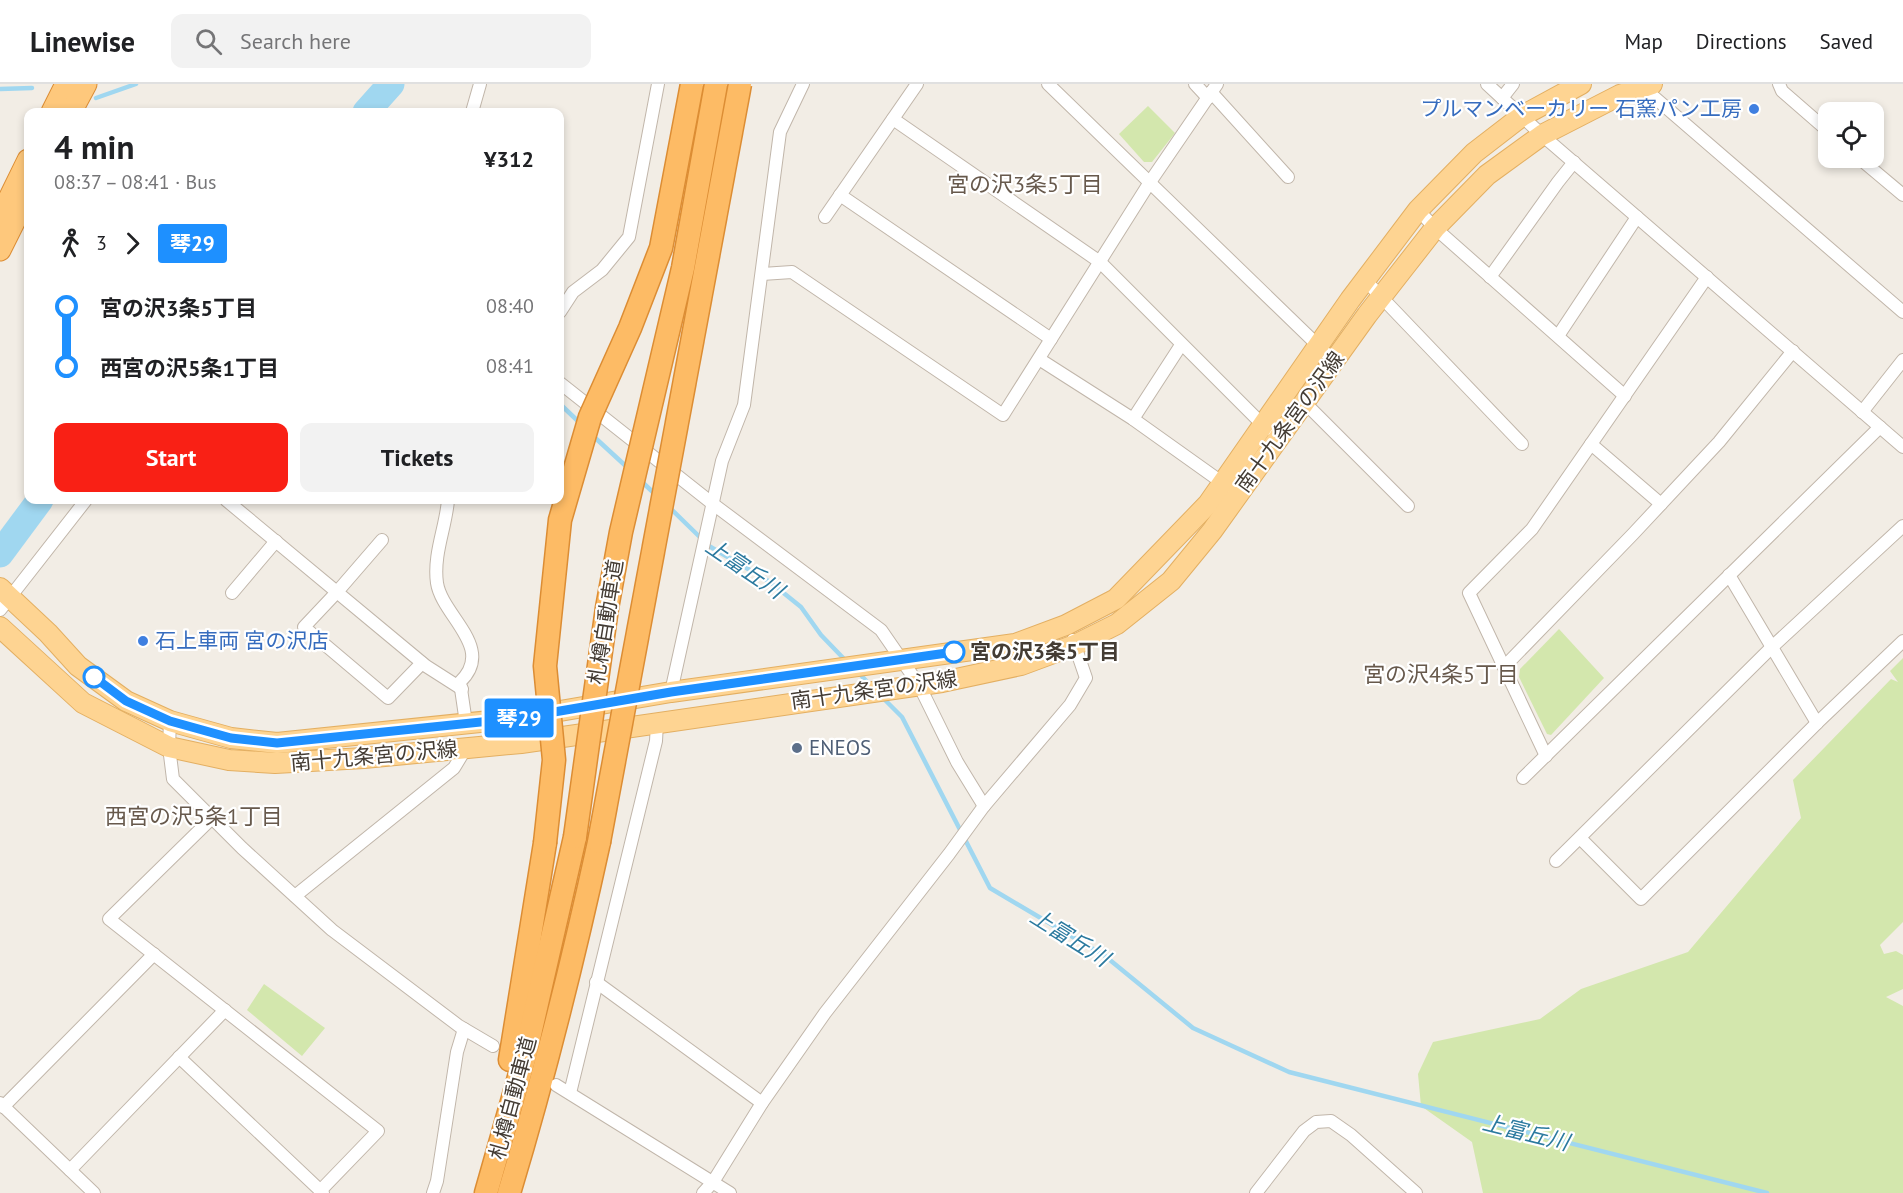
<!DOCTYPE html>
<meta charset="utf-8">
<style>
:root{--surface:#fff;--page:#f2f2f2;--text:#202124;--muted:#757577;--line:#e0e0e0;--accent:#f92015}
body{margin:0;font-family:"PT Sans","Noto Sans JP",sans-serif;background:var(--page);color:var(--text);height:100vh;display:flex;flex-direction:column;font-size:22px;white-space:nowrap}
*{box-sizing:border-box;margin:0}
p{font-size:20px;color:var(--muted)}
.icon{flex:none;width:33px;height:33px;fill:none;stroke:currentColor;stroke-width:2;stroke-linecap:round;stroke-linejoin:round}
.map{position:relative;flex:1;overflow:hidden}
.sheet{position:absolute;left:24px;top:24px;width:540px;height:396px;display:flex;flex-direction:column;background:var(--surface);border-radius:12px;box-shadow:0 3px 9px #0003}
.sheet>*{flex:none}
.badge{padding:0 12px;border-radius:4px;font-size:21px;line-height:39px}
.controls{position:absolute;left:1818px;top:18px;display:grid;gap:12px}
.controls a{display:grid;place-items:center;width:66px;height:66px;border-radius:12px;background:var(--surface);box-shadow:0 3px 9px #0003;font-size:30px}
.map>.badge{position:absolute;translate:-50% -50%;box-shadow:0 0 0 3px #fff}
.legs{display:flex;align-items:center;gap:9px;height:66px;padding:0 30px;font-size:20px}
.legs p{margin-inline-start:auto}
.headline{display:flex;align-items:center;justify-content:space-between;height:102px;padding:0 30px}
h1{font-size:33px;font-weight:700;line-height:45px}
.primary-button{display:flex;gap:12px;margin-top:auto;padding:12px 30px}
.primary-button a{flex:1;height:69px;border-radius:12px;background:var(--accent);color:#fff;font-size:24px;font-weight:700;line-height:69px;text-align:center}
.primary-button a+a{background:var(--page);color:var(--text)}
ul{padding:0 30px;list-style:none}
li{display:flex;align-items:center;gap:21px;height:60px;font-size:22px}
li i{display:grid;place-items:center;width:9px;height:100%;margin:0 8px;background:currentColor}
li i::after{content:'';width:15px;height:15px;margin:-8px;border:4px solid;border-radius:50%;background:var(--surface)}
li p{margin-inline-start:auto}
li:first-child i{background:linear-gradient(#0000 50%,currentColor 0)}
li:last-child i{background:linear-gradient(currentColor 50%,#0000 0)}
header{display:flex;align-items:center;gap:36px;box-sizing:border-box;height:84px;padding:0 30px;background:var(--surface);border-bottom:2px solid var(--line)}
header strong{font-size:28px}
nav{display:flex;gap:33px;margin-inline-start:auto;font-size:21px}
.search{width:420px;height:54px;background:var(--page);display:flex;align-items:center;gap:15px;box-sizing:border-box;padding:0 21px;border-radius:12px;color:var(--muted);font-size:22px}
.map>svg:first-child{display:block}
</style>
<header>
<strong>Linewise</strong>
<div class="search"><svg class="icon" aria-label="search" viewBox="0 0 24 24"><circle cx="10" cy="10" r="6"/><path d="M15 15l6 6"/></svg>Search here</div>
<nav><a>Map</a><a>Directions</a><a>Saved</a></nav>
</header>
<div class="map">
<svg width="1903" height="1109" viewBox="0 0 1903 1109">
<rect width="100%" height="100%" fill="#f2ede5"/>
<!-- green -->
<g fill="#d3e7ad">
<polygon points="1148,22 1175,49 1152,78 1144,78 1119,50"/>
<polygon points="1559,545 1604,594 1551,651 1547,650 1519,593 1520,585"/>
<polygon points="1903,574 1903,838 1880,861 1884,870 1896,867 1903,871 1903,905 1886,913 1903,922 1903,1109 1483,1109 1472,1058 1421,1022 1418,990 1433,958 1540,935 1581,905 1688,868 1801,734 1793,696 1891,595 1898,598 1890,587"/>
<polygon points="264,900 325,944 302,972 247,926"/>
</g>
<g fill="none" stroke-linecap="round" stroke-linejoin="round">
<!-- stream -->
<g stroke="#a0d7f0" stroke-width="4.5">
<polyline points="0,5 32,4"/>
<polyline points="96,14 136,0"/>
<polyline points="560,320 581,340"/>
<polyline points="591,350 629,385"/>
<polyline points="639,395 657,412"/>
<polyline points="670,424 709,462 770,498 801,523 821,551 847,578"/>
<polyline points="858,588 871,602"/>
<polyline points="881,612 902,633 990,804 1105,872 1193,944 1289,988 1767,1109"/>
</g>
<!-- river -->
<g stroke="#a0d7f0" stroke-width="27">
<polyline points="366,28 391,0"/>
<polyline points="0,470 40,416"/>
</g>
<!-- minor casing -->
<g stroke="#c1b6aa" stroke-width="14">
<g id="minor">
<polyline points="1048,0 1334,277"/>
<polyline points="1195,0 1208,14"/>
<polyline points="1487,0 1542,51 1903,363"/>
<polyline points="1779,0 1782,7 1828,47"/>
<polyline points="1640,1 1903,228"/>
<polyline points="1211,8 1288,93"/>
<polyline points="1502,14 1513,0"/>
<polyline points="472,28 480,0"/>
<polyline points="893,35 1100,178 1267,345"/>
<polyline points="1859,74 1903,111"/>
<polyline points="840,111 1051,255"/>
<polyline points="1418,126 1435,144 1625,312"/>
<polyline points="825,133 917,0"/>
<polyline points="762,190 792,188 1003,331 1150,98 1217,0"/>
<polyline points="1490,193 1558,98 1574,78"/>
<polyline points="1365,196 1522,360"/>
<polyline points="560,228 573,208 602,186 629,153 658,0"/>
<polyline points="1558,252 1637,133"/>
<polyline points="1039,275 1133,335 1227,402"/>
<polyline points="560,299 713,420 881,546 919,601 957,678 984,722"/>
<polyline points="1304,318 1408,422"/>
<polyline points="1862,328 1903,276"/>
<polyline points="1133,335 1181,261"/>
<polyline points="1591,360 1661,420"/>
<polyline points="226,416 426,582 462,605"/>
<path d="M 448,416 C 446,443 433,470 437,499 C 442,532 496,564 460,598 L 466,639"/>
<polyline points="382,456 337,508 304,543 388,614 422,579"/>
<polyline points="1729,491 1817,639"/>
<polyline points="232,509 276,457"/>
<polyline points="0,526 86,416"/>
<polyline points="1504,583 1633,450 1719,358 1793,267"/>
<polyline points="671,608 722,377 744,321 780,48 803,0"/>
<polyline points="170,637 169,663 173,695 242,764 332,846 459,942 493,962"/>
<polyline points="1546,672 1469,509 1532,445 1707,193"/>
<polyline points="1523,694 1880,343"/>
<polyline points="212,734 109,835 378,1047 320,1107"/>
<polyline points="1580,754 1641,815 1817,639 1903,557"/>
<polyline points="1556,777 1772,563 1903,442"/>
<polyline points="295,812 454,684 466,664"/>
<polyline points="596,898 762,1019"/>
<polyline points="179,973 323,1109"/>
<polyline points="556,1001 730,1109"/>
<polyline points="570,1009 656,657 657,639"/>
<polyline points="0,1019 94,1109"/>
<polyline points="3,1023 154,870"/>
<polyline points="70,1086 225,926"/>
<polyline points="433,1109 437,1097 457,968 464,945"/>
<polyline points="703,1109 713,1098 762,1019 825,929 949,770 984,722 1070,621 1086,594 1073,556"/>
<polyline points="1256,1109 1304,1047 1316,1038 1331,1037 1351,1051 1416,1109"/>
</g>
</g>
<!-- primary casing -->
<g stroke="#e3af62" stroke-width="22">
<g id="primary">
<polyline points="0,504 48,549 78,582 126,617 170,637 231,654 277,659 519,634 671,608 1015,560 1066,541 1116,515 1208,420 1350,216 1418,126 1474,69 1522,32 1581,0"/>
<polyline points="0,543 83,619 169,663 229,676 275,679 364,674 521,659 942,598 1021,581 1075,561 1117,540 1171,497 1212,447 1367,231 1435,144 1487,91 1542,51 1620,11 1652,0"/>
</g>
</g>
<!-- trunk casing -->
<g stroke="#dc8d34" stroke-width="23">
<g id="trunk">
<polyline points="52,28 66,0"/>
<polyline points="71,28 86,0"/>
<polyline points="0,133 28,76"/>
<polyline points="0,166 28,110"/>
</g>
</g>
<!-- motorway casing -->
<g stroke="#dc8d34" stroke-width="25">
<g id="motorway">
<polyline points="510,976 545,759"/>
<polyline points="486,1109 525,972 575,753"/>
<path d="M 509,1109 C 544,993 573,877 599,758"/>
</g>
</g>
<!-- minor -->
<use href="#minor" stroke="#fff" stroke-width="12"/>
<!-- primary -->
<use href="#primary" stroke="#fed492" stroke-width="20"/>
<!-- trunk -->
<use href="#trunk" stroke="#fec87c" stroke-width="21"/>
<!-- motorway -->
<use href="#motorway" stroke="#fdbb65" stroke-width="22"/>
<!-- motorway-bridge casing -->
<g stroke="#dc8d34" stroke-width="25" stroke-linecap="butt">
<g id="motorway-bridge">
<polyline points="575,753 607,524 621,448 683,184 716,0"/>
<polyline points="599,758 740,0"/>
<polyline points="545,759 554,676 545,582 560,436 590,333 630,244 661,164 692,0"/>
</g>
</g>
<!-- motorway-bridge -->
<use href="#motorway-bridge" stroke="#fdbb65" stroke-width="22"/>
</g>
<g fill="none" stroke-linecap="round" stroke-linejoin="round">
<!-- line-1 casing -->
<g stroke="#fff" stroke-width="14">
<polyline id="line-1" points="94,593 126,617 170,637 231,654 277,659 519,634 671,608 954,568"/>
</g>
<!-- line-1 -->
<use href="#line-1" stroke="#1e90ff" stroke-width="9"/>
</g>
<!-- markers -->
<g fill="#3f7fe0" stroke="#fff" stroke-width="2">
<circle cx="1754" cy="25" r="6"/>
<circle cx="143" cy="557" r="6"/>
</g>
<g fill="#fff" stroke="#1e90ff" stroke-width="3">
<circle cx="954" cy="568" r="10"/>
<circle cx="94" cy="593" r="10"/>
</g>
<circle fill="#5c6f8a" stroke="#fff" stroke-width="2" cx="797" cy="664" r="6"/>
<g text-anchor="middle" stroke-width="4.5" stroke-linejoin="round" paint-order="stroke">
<!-- shop labels -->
<g font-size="21" fill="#366cbe" stroke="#fff" text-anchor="end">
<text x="1742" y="32">プルマンベーカリー 石窯パン工房</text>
<text x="155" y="564" text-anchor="start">石上車両 宮の沢店</text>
</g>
<!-- street labels -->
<g font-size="21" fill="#443c34" stroke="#fff">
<text transform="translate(1290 338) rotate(-54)" y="7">南十九条宮の沢線</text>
<text transform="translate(606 538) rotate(-81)" y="7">札樽自動車道</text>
<text transform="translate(874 606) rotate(-8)" y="7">南十九条宮の沢線</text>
<text transform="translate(374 672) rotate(-5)" y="7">南十九条宮の沢線</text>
<text transform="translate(513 1014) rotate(-75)" y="7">札樽自動車道</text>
</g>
<!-- stop labels -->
<g font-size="21" font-weight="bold" fill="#443c34" stroke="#fff" text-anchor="start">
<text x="970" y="575">宮の沢3条5丁目</text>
</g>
<!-- service labels -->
<g font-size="21" fill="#4e5e75" stroke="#fff" text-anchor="start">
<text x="809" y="671">ENEOS</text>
</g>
<!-- neighbourhood labels -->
<g font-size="22" fill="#67594c" stroke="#fff">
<text x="1025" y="108">宮の沢3条5丁目</text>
<text x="1441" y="598">宮の沢4条5丁目</text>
<text x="194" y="740">西宮の沢5条1丁目</text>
</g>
<!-- water labels -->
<g font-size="22" font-style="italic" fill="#2b7a9f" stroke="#fff">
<text transform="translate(745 484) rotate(34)" y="8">上富丘川</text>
<text transform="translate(1070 853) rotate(32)" y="8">上富丘川</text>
<text transform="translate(1526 1048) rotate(14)" y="8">上富丘川</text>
</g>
</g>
</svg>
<div class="controls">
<a><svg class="icon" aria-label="locate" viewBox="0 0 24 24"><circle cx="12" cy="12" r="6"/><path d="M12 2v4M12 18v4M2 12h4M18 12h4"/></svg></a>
</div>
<b class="badge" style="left:519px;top:634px;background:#1e90ff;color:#fff">琴29</b>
<section class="sheet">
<div class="headline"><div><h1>4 min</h1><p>08:37 – 08:41 · Bus</p></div><b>¥312</b></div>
<div class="legs"><svg class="icon" aria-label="walk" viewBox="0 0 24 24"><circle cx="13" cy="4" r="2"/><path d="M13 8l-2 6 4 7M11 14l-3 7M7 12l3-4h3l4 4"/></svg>3<svg class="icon" aria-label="forward" viewBox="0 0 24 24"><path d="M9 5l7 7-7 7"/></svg><b class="badge" style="background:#1e90ff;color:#fff">琴29</b></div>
<ul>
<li><i style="color:#1e90ff"></i><b>宮の沢3条5丁目</b><p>08:40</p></li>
<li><i style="color:#1e90ff"></i><b>西宮の沢5条1丁目</b><p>08:41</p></li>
</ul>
<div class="primary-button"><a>Start</a><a>Tickets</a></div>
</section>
</div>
